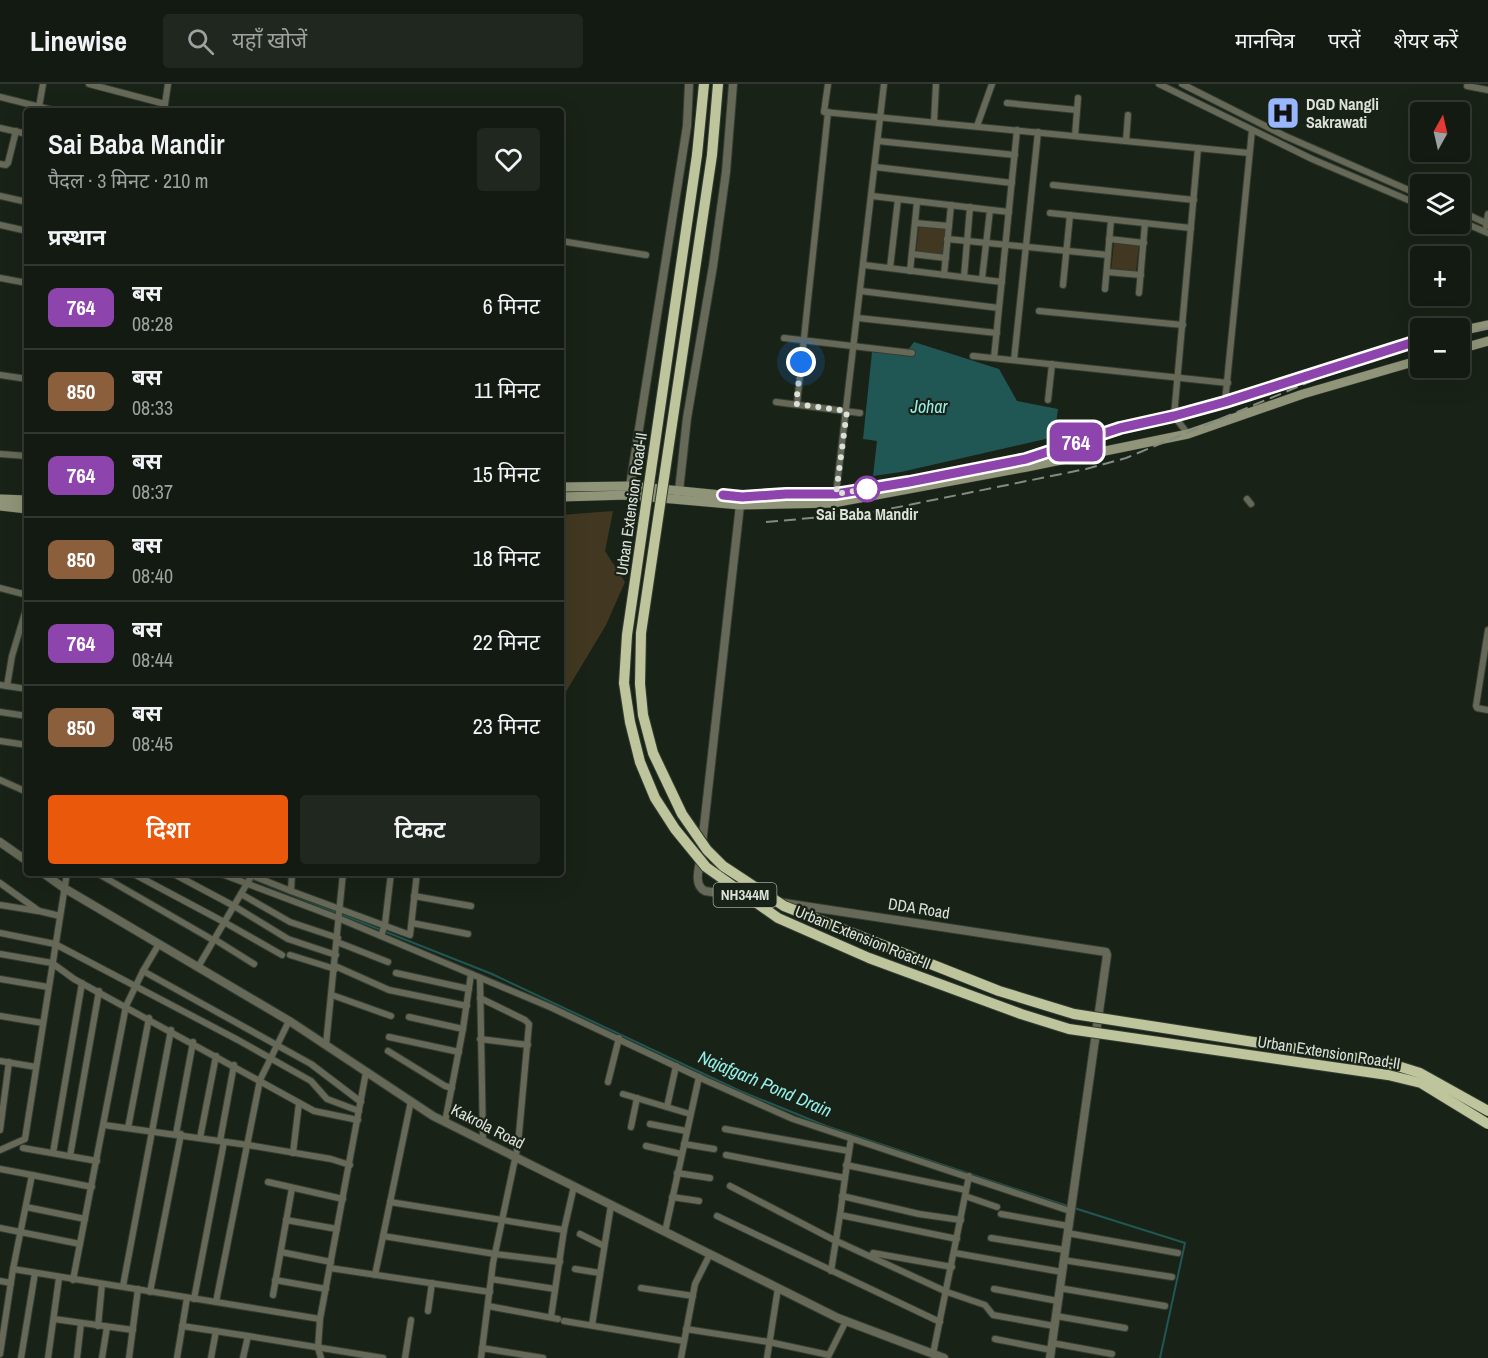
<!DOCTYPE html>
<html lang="hi">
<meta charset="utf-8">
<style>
:root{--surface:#131a11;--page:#20271f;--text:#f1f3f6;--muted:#9da19f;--line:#323831;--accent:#ea580c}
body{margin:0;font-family:"Archivo Narrow","Noto Sans Devanagari",sans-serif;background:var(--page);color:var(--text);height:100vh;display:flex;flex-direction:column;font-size:22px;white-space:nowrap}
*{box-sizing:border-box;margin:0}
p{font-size:20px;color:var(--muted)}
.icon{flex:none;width:33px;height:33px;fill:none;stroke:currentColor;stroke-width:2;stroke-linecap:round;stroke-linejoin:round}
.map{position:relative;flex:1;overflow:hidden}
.sheet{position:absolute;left:24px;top:24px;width:540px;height:768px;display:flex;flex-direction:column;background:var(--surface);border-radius:6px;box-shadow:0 6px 24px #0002,0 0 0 2px var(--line)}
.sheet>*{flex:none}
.badge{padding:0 12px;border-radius:9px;font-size:21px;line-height:39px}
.needle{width:39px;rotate:8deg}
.buttons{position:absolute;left:1410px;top:18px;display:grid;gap:12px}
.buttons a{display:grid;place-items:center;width:60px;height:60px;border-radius:6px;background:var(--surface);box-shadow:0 6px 24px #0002,0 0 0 2px var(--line);font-size:30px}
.you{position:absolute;width:30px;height:30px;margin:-15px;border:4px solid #fff;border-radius:50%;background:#1a73e8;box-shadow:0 0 0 9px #1a73e833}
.map>.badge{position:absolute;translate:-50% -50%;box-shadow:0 0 0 3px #fff}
h2{padding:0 24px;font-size:22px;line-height:54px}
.round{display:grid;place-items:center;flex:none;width:63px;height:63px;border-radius:6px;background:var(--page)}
.head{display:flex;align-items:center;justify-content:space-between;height:102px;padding:0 24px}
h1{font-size:28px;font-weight:600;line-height:45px}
.button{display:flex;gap:12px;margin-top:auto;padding:12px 24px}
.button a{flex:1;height:69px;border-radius:6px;background:var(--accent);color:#fff;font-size:24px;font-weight:600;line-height:69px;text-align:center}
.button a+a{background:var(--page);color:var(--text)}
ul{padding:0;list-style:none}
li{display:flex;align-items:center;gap:18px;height:84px;padding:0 24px;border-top:2px solid var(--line)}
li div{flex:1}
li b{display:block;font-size:22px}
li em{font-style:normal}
li .badge{min-width:66px;font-weight:700;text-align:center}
header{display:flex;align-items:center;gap:36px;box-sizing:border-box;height:84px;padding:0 30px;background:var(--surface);border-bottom:2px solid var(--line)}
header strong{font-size:28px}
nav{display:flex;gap:33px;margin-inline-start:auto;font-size:21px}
.search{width:420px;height:54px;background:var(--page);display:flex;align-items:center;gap:15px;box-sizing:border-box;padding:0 21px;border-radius:6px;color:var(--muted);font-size:22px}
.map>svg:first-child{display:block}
</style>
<header>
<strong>Linewise</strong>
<div class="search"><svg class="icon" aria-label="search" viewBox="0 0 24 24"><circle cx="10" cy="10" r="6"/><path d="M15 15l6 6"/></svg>यहाँ खोजें</div>
<nav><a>मानचित्र</a><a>परतें</a><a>शेयर करें</a></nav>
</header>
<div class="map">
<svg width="1488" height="1274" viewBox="0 0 1488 1274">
<rect width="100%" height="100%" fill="#192217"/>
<!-- green -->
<g fill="#423821">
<polygon points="919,141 947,144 944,172 916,169"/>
<polygon points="1114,159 1139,161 1136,188 1111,186"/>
<polygon points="613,427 605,467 625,498 606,541 561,616 561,431"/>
</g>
<!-- water -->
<polygon fill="#205754" points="914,258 999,285 1017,317 1058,325 1054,353 901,388 873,392 877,357 863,355 872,268 904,271"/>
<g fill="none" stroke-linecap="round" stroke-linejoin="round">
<!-- stream -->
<g stroke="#205754" stroke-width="2">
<polyline points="238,789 247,792"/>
<polyline points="252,795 492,890 740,1007 826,1042 1052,1117 1185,1159 1160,1274"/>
</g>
<!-- minor casing -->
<g stroke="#343d32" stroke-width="8">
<g id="minor">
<polyline points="89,0 165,20"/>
<polyline points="828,0 824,28 1249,69"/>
<polyline points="1159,0 1312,75 1420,121"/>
<polyline points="1182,0 1285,52 1420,111"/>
<polyline points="1467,2 1488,6"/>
<polyline points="0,13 56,27"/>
<polyline points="1007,19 1077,26"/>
<polyline points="39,23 43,0"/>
<polyline points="164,27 168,0"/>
<polyline points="934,38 936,0"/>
<polyline points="977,42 992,0"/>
<polyline points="0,44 27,50"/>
<polyline points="1075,52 1078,14"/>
<polyline points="878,57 1015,71"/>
<polyline points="1126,57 1128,31"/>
<polyline points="0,80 6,81 8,79 16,47"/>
<polyline points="875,83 1012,99"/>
<polyline points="1053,101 1194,116"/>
<polyline points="0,112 27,118"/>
<polyline points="872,112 1009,128"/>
<polyline points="1460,127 1488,140"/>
<polyline points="1050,129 1191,144"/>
<polyline points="1460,137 1488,149"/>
<polyline points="915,139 949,142"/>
<polyline points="0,141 27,147"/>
<polyline points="1486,142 1488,130"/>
<polyline points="947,155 1108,171"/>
<polyline points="1109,155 1144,159"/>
<polyline points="561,157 646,171"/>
<polyline points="912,170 946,174"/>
<polyline points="864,181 1002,198"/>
<polyline points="890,184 898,115"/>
<polyline points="910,187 917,118"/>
<polyline points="1107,188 1141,191"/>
<polyline points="944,191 951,121"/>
<polyline points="964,193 970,123"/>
<polyline points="0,194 27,199"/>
<polyline points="982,195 990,126"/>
<polyline points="1063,201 1070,131"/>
<polyline points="1105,205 1111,136"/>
<polyline points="861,207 999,224"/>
<polyline points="1139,209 1145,139"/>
<polyline points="1039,227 1183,241"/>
<polyline points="858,234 997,249"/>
<polyline points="784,254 912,269"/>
<polyline points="973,272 1228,299"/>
<polyline points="994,274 1017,46"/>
<polyline points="1014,276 1038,48"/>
<polyline points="0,291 27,295"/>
<polyline points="1048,316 1052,280"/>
<polyline points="776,318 860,329"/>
<polyline points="1225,318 1252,46"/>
<polyline points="797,320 828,28"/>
<polyline points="1188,350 1174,332 1198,64"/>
<polyline points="0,370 27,372"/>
<polyline points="836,410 884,0"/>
<polyline points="1247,415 1251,420"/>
<polyline points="0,504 27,511"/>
<polyline points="1488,546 1476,622 1477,624 1488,626"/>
<polyline points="0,601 27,605"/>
<polyline points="7,602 12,572 27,522"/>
<polyline points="0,628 27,632"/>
<polyline points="0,657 27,661"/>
<polyline points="0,696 27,708"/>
<polyline points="97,789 213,856"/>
<polyline points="132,789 224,838 282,871"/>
<polyline points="172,789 234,822 288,855 336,871"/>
<polyline points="219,789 338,834 550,923 705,996 793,1035 1070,1127"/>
<polyline points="246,789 291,807 292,789"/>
<polyline points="0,799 39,827 60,832"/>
<polyline points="291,807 410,851 417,789"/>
<polyline points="241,810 290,838 338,854"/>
<polyline points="414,812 471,822"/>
<polyline points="0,821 38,827"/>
<polyline points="412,839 468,850"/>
<polyline points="0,849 55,860 238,956 311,997 327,1015 359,1027"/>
<polyline points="381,852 385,840 391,789"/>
<polyline points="214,855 254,880"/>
<polyline points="337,858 388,878"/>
<polyline points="0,870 52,879 74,895 314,1027 358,1036"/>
<polyline points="290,871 335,885"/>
<polyline points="335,882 389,906 467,922"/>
<polyline points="198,883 252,791"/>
<polyline points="143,887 159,860"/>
<polyline points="396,889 469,905"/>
<polyline points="480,894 483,1057"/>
<polyline points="0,895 48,903"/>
<polyline points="332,911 391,932"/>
<polyline points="480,914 525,936 529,940 518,1061 493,1179 481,1274"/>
<polyline points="0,932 43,939"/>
<polyline points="409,933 463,945"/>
<polyline points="389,953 459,968"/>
<polyline points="480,955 528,961"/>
<polyline points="326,961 343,789"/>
<polyline points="388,967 445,1002 452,1004"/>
<polyline points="0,977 36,983"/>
<polyline points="608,998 619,954"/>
<polyline points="623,1010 690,1030"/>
<polyline points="667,1023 676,982"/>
<polyline points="445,1038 463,945 471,890"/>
<polyline points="650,1040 686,1047"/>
<polyline points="104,1041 248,1061 331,1075 350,1081"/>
<polyline points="631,1043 637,1014"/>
<polyline points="128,1044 149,934"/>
<polyline points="725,1045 849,1067"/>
<polyline points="0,1046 9,978"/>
<polyline points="176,1050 193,958"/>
<polyline points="200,1054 216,972"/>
<polyline points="220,1057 234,981"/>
<polyline points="684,1060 714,1065"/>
<polyline points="646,1062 681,1070"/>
<polyline points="23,1064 97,1077"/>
<polyline points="0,1066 25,1055 67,789"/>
<polyline points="53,1069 82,899"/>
<polyline points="293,1069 299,1019"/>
<polyline points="726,1071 845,1094 840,1131 957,1155"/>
<polyline points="70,1072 99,907"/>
<polyline points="846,1081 966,1106"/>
<polyline points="0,1085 32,1091 13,1185"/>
<polyline points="677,1089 710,1094"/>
<polyline points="32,1091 92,1103"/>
<polyline points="845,1094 851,1055"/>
<polyline points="268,1098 343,1115"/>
<polyline points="730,1102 832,1155 947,1208 985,1221 993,1231 1054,1242"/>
<polyline points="842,1112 919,1130 961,1136"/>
<polyline points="965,1112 997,1123"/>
<polyline points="672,1113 699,1117"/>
<polyline points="390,1118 564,1146"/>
<polyline points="26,1123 85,1135"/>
<polyline points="1001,1130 1068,1142"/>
<polyline points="717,1132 940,1238"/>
<polyline points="286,1136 337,1145"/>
<polyline points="0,1144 80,1160"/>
<polyline points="665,1148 699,993"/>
<polyline points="1067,1149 1178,1169"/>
<polyline points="580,1150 604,1162"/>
<polyline points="383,1152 495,1170 560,1178"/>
<polyline points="991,1154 1065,1166"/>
<polyline points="281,1168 331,1178"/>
<polyline points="873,1169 952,1183"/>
<polyline points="955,1169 1062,1188"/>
<polyline points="1063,1176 1172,1193"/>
<polyline points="330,1184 490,1208"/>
<polyline points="575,1185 600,1189"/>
<polyline points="831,1187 840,1131"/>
<polyline points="375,1191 411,1017"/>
<polyline points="491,1195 555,1205"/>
<polyline points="73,1196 126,922 143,887 311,980 361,1018"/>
<polyline points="275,1196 326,1205"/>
<polyline points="0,1197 11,1199"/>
<polyline points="123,1202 171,946"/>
<polyline points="641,1204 693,1212"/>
<polyline points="1059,1204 1165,1222"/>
<polyline points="994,1205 1058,1217"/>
<polyline points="150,1208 181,1050"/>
<polyline points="273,1211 292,1104"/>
<polyline points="194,1215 224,1058"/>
<polyline points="216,1218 260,996 289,937"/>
<polyline points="488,1222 558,1235"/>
<polyline points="428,1227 432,1199"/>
<polyline points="1056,1232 1125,1244"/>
<polyline points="551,1233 564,1146 574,1102"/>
<polyline points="54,1235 133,1246"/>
<polyline points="320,1235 366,988"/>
<polyline points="564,1237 684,1257"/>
<polyline points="592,1241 611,1121"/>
<polyline points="98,1242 102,1200"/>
<polyline points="182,1242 248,1252"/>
<polyline points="686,1245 769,1258 829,1271 846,1237"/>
<polyline points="995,1255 1051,1266"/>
<polyline points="1052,1259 1112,1270"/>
<polyline points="482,1264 543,1274"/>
<polyline points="0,1270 13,1185 320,1235 318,1264 321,1274"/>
<polyline points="933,1270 969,1092"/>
<polyline points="21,1274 35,1189"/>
<polyline points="48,1274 59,1194"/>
<polyline points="77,1274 81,1239"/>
<polyline points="102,1274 107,1243"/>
<polyline points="129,1274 138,1205"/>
<polyline points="177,1274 187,1214"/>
<polyline points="211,1274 216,1247"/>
<polyline points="243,1274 248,1252 383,1274"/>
<polyline points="405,1274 411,1236"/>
<polyline points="681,1274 695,1200 710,1170"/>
<polyline points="767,1274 778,1204"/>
</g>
</g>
<!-- tertiary casing -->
<g stroke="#343d32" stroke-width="10">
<g id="tertiary">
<polyline points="630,402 687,42 689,0"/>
<polyline points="679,407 687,334 713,182 726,88 733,0"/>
<polyline points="0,758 27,777"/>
<polyline points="702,760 740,421"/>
<path d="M 701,773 C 699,784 693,801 705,807 L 1106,868 L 1107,871 L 1050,1274"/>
<polyline points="43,789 64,804 291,938 433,1032 838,1234 944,1274"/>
</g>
</g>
<!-- secondary casing -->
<g stroke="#343d32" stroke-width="10">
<g id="secondary">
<polyline points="1460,247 1488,241"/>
<polyline points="1460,265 1488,257"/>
<polyline points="561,403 630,402 742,413 786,410 836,410 909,398 1026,375 1120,344 1174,332 1225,318 1420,256"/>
<polyline points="561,413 627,411 740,421 833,419 1027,383 1188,350 1303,310 1420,276"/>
<polyline points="0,415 27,416"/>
<polyline points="0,422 27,425"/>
</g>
</g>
<!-- trunk casing -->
<g stroke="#343d32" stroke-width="12">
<g id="trunk">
<polyline points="697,71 704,0"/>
<polyline points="712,71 718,0"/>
</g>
</g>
<!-- minor -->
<use href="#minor" stroke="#676958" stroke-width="6"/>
<!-- tertiary -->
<use href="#tertiary" stroke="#676958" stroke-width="8"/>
<!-- secondary -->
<use href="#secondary" stroke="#909478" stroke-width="9"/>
<!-- trunk -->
<use href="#trunk" stroke="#bec49c" stroke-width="10"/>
<!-- rail -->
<g stroke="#848b82" stroke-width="2" stroke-dasharray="12 6" stroke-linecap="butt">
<polyline points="1460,251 1488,244"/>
<polyline points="766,438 869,429 1086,385 1126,374 1377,270 1420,257"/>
</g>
<!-- trunk-bridge casing -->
<g stroke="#343d32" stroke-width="12" stroke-linecap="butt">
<g id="trunk-bridge">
<polyline points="697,71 627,551 624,599 630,638 640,678 655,714 675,745 706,783 778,834 869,874 1021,930 1069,945 1388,991 1421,999 1488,1040"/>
<polyline points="712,71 641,549 640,600 643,631 653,669 682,730 707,766 723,782 784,822 999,907 1074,930 1388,979 1420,989 1488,1027"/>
</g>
</g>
<!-- trunk-bridge -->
<use href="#trunk-bridge" stroke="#bec49c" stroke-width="10"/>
</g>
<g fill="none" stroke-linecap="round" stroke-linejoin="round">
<!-- line casing -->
<g stroke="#fff" stroke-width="14">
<polyline id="line" points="723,411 742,413 786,410 836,410 909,398 1026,375 1120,344 1174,332 1225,318 1420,256"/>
</g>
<!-- line -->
<use href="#line" stroke="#8e44ad" stroke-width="9"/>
<!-- walk -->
<polyline stroke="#dbe1d9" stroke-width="6" stroke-dasharray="0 10.8" points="801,278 796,320 847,327 836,410 873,404 867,405"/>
</g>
<!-- icons -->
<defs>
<g id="hospital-square" transform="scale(1.725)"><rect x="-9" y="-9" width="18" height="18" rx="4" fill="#97b6fd" stroke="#192217"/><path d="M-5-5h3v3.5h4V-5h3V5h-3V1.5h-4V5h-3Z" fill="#111"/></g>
</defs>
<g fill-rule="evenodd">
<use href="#hospital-square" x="1283" y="29"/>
</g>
<!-- markers -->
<circle fill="#fff" stroke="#8e44ad" stroke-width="3" cx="867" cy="405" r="12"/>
<g text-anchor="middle" stroke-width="4.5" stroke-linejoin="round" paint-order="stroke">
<!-- shield labels -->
<rect fill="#192217" stroke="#a1a89f" stroke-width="1.5" x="713.5" y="799" width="63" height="24" rx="4.5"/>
<g font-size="15" font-weight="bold" fill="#dbe1d9">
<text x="745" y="816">NH344M</text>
</g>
<!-- poi labels -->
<g font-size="16" font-weight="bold" fill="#dbe1d9" stroke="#192217" text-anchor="start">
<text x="1306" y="26">DGD Nangli<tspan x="1306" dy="18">Sakrawati</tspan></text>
</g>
<!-- street labels -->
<g font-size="16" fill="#dbe1d9" stroke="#192217">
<text transform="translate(631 420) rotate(-82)" y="6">Urban Extension Road-II</text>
<text transform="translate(919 824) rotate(9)" y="6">DDA Road</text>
<text transform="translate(863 853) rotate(22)" y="6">Urban Extension Road-II</text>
<text transform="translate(1329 968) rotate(9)" y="6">Urban Extension Road-II</text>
<text transform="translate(488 1042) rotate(27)" y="6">Kakrola Road</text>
</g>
<!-- stop labels -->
<g font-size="16" font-weight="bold" fill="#dbe1d9" stroke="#192217">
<text x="867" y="436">Sai Baba Mandir</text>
</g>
<!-- water labels -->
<g font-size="18" font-style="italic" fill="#95efe9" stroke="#192217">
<text x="929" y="329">Johar</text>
<text transform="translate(765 1000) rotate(23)" y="6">Najafgarh Pond Drain</text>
</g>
</g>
</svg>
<div class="buttons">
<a><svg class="needle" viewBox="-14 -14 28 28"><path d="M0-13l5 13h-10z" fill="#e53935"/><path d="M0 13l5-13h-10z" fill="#9da19f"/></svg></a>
<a><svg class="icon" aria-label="layers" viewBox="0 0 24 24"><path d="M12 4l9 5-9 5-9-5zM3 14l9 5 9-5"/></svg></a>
<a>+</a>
<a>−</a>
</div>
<div class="you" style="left:801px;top:278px"></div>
<b class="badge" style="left:1076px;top:358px;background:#8e44ad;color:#fff">764</b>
<section class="sheet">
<div class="head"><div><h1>Sai Baba Mandir</h1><p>पैदल · 3 मिनट · 210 m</p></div><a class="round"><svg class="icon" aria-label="heart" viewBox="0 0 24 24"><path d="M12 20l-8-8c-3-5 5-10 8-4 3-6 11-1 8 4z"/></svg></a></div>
<h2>प्रस्थान</h2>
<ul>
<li><span class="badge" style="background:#8e44ad;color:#fff">764</span><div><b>बस</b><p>08:28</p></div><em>6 मिनट</em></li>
<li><span class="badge" style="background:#8b5e3c;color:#fff">850</span><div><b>बस</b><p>08:33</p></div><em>11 मिनट</em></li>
<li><span class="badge" style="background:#8e44ad;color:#fff">764</span><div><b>बस</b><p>08:37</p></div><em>15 मिनट</em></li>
<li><span class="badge" style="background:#8b5e3c;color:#fff">850</span><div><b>बस</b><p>08:40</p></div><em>18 मिनट</em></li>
<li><span class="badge" style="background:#8e44ad;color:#fff">764</span><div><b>बस</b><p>08:44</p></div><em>22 मिनट</em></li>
<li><span class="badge" style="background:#8b5e3c;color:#fff">850</span><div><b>बस</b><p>08:45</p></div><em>23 मिनट</em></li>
</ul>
<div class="button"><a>दिशा</a><a>टिकट</a></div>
</section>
</div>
